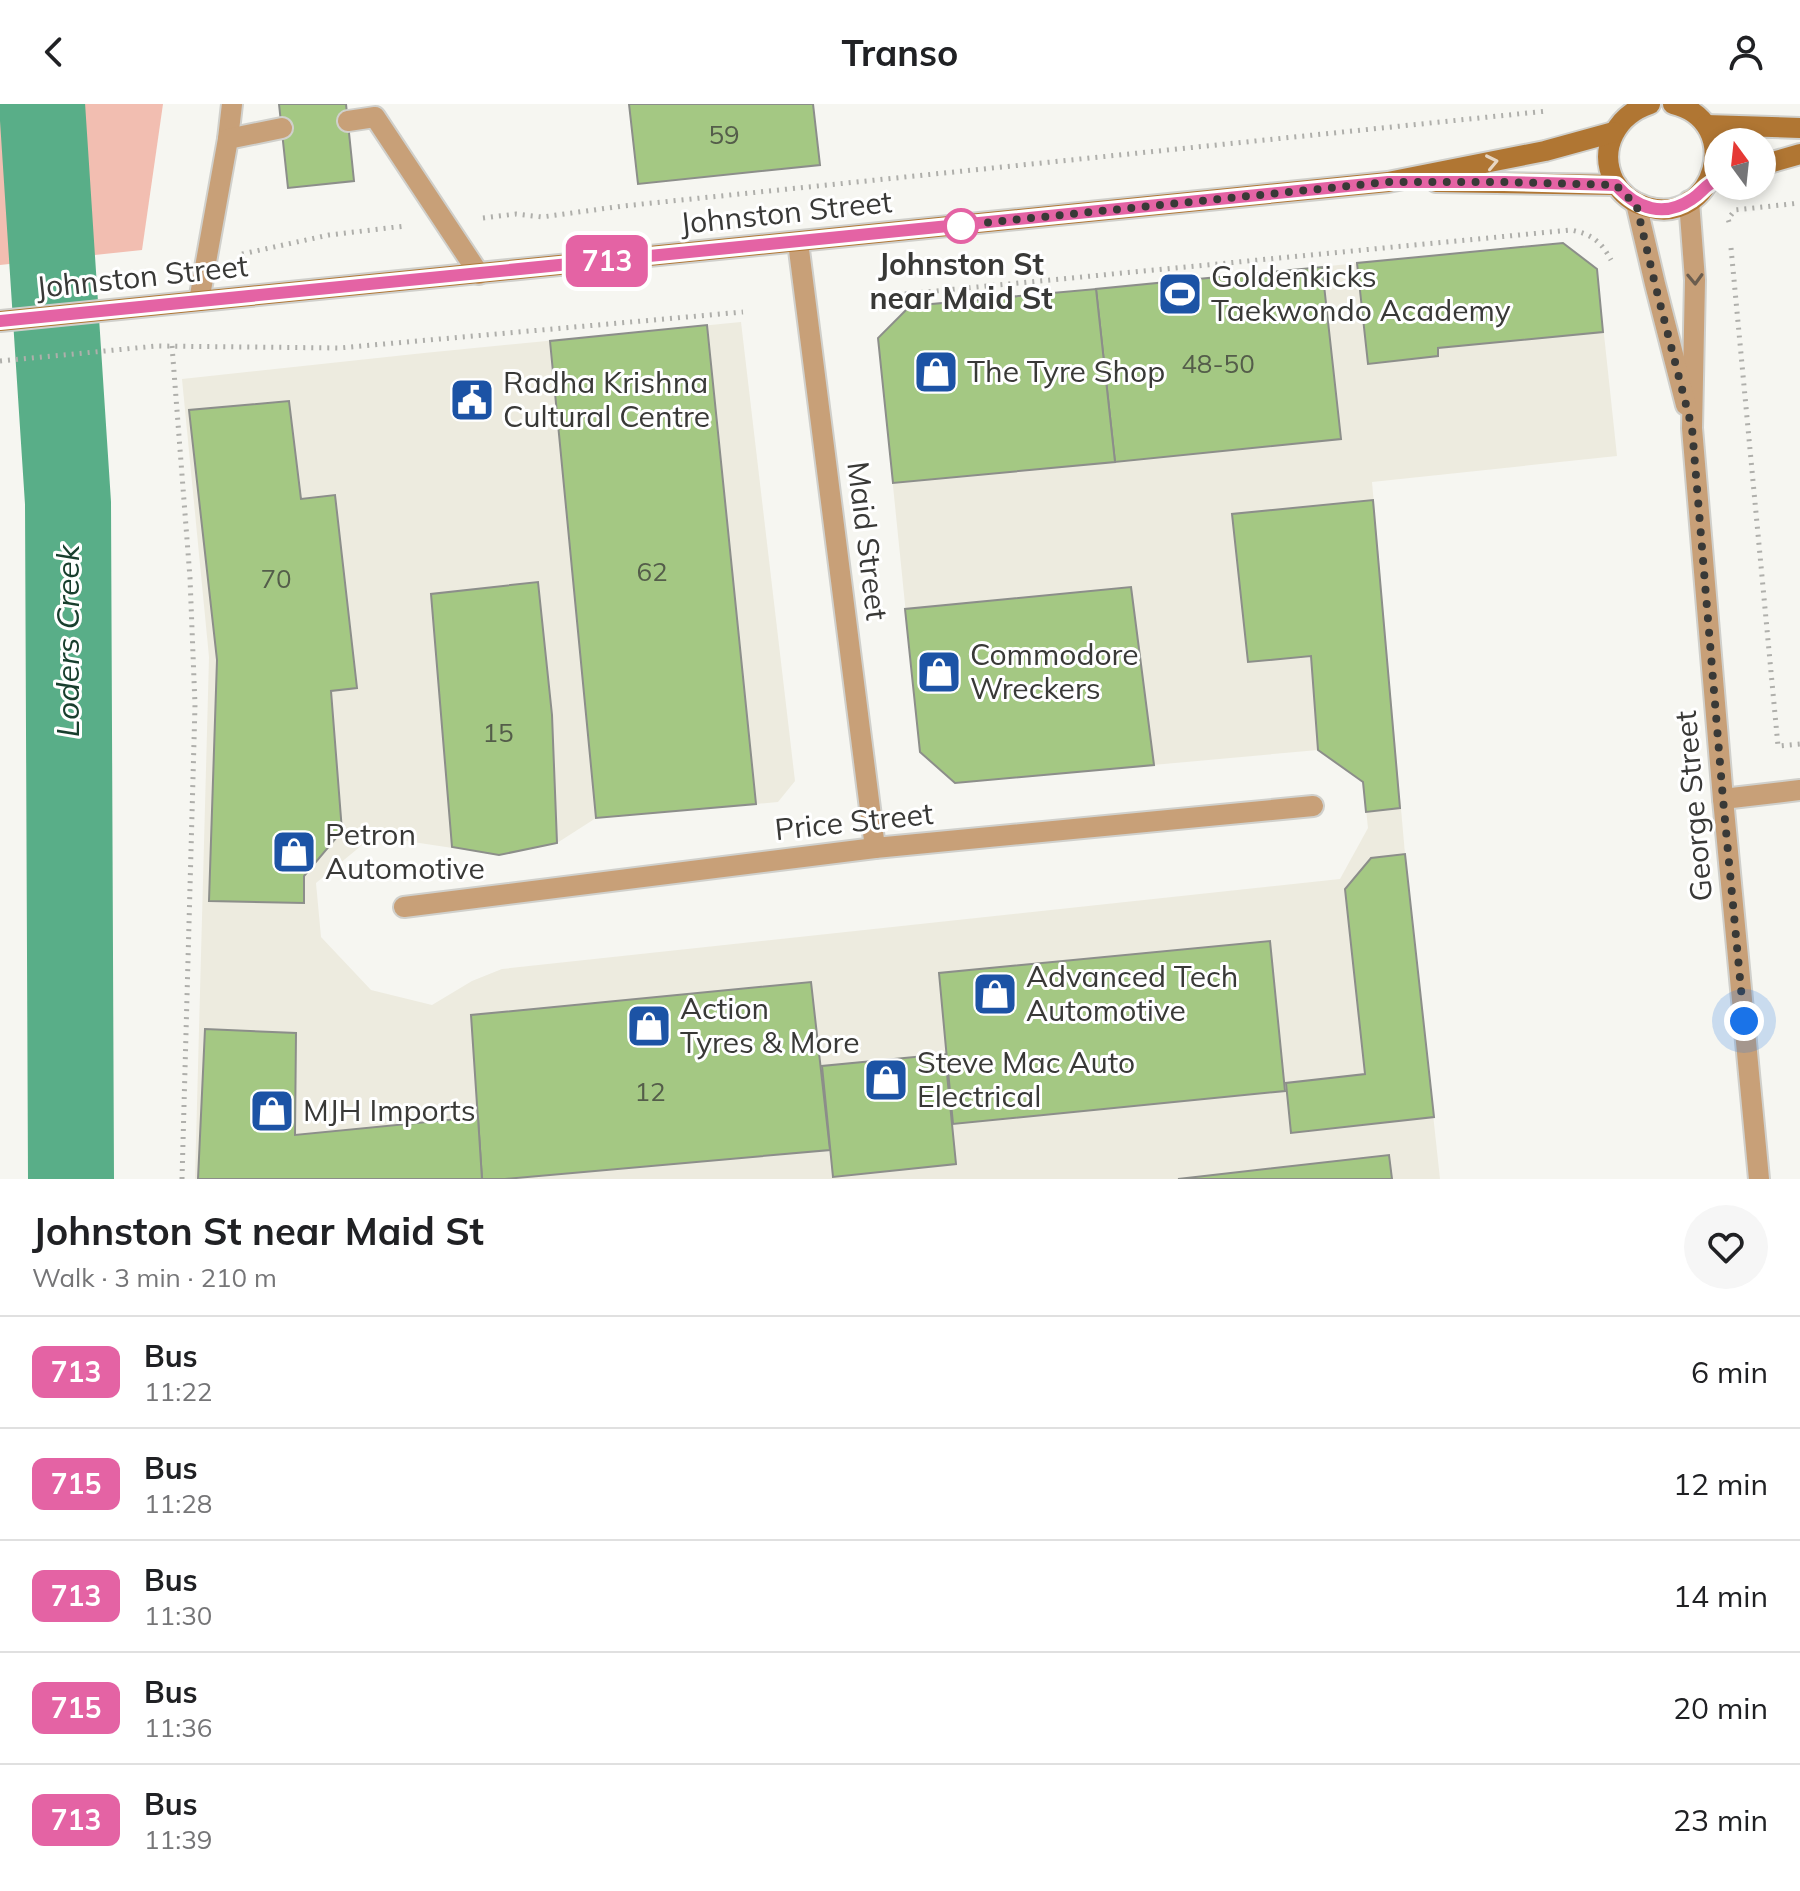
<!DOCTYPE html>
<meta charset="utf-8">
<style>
:root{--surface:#fff;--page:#f6f6f6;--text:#202124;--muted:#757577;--line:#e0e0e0}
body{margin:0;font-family:Mulish,sans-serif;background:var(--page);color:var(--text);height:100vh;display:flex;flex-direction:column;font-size:30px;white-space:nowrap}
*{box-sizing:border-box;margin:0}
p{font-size:26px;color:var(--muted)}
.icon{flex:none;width:44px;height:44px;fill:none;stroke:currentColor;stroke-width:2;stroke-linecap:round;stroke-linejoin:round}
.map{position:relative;height:1075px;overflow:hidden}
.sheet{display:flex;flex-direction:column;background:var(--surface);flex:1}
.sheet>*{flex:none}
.badge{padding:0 16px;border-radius:12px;font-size:28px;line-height:52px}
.needle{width:52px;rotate:345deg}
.tools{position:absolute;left:1704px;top:24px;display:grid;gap:16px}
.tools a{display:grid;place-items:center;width:72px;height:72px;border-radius:50%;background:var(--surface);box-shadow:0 4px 12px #0003;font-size:40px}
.you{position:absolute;width:40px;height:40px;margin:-20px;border:6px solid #fff;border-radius:50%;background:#1a73e8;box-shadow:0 0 0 12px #1a73e833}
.map>.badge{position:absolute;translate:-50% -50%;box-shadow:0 0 0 4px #fff}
.round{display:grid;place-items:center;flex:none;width:84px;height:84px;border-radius:42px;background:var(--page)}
.headline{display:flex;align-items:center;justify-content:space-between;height:136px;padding:0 32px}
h1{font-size:38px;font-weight:700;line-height:60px}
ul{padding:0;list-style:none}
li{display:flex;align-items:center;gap:24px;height:112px;padding:0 32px;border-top:2px solid var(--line)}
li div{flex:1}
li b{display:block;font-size:30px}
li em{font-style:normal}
li .badge{min-width:88px;font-weight:700;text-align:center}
header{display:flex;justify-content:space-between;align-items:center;height:104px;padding:0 32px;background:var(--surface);font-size:36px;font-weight:700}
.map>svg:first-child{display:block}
</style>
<header><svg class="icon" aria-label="back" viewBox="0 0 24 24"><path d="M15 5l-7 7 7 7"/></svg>Transo<svg class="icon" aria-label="person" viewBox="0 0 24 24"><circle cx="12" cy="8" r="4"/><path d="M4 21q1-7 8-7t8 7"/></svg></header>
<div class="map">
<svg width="1800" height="1075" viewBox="0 0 1800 1075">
<rect width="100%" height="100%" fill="#f6f6f1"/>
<!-- built -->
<polygon fill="#edebdf" points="1563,139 1597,165 1617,352 1372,378 1405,750 1440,1075 195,1075 209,553 182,275 424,249 741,218 795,677 778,698 596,714 557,739 499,751 373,732 316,779 321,833 371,886 432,901 472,877 502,865 1340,775 1368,724 1363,678 1318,646 955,679 920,648 878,234 910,202 1096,185"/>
<!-- green -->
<polygon fill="#f2beb1" points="0,0 163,0 142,146 0,161"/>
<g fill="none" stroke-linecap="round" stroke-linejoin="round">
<!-- river -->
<polyline stroke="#59ae88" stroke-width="86" points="42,0 68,399 71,1075"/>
</g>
<!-- building -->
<g fill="#a4c883" stroke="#8c8e8a" stroke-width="2">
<polygon points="279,0 346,0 354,77 288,84"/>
<polygon points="629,0 813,0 820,61 638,80"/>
<polygon points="1563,139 1597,165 1603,228 1438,244 1438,252 1368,260 1357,159"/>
<polygon points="1322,163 1341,335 1115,358 1096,185"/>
<polygon points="1096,185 1115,358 893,379 878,234 910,202"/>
<polygon points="707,221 756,700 596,714 550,237"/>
<polygon points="289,297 301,395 335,391 357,584 331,587 342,727 304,772 304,799 209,797 217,556 189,306"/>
<polygon points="1373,396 1400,704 1366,708 1363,678 1318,646 1311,552 1248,558 1232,410"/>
<polygon points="538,478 552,611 557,739 499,751 452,743 431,490"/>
<polygon points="1131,483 1154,661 955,679 920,648 905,505"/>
<polygon points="1405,750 1434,1013 1291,1029 1286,979 1365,970 1345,785 1371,754"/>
<polygon points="1270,837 1285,987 953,1020 939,869"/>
<polygon points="811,878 830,1046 505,1075 482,1075 471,911"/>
<polygon points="205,925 296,929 295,1031 478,1013 482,1075 198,1075"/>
<polygon points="945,950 956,1060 833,1073 822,962"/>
<polygon points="1389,1051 1392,1075 1178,1075"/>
</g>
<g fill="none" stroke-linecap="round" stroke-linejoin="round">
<!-- lane casing -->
<g stroke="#d0d0cc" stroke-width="24">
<g id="lane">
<polyline points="348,17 375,13 479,170"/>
<polyline points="228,35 232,0"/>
<polyline points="199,197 228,35 282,24"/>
</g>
</g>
<!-- street casing -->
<g stroke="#d0d0cc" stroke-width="24">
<g id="street">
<polyline points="1689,97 1695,176 1692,324 1723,695 1759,1075"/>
<polyline points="1636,99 1655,180 1686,301"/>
<polyline points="798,138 875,744"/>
<polyline points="1723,695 1800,686"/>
<polyline points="404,803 875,744 1313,702"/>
</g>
</g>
<!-- secondary casing -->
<g stroke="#d0d0cc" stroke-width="24">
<g id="secondary">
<path d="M 1650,0 C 1617,11 1598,44 1614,77 C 1621,90 1633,99 1647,103 C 1715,123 1745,17 1673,0"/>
<polyline points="1706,21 1800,24"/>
<polyline points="1762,61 1800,50"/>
<polyline points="1436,78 1616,81"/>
<polyline points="0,217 1388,78 1545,47 1614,28"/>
</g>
</g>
<!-- path -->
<g stroke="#afafab" stroke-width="5" stroke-dasharray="2 6" stroke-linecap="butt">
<polyline points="483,114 516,110 542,113 623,102 1547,7"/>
<polyline points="1729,118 1728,115 1735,106 1800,99"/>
<polyline points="1731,144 1778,642 1800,640"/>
<polyline points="242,150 329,131 405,122"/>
<path d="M 873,193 L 1571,126 C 1591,130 1601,137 1611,156"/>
<polyline points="172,242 190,474 195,601 182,1075"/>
<polyline points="0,257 157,242 339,244 743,208"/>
</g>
<!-- lane -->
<use href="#lane" stroke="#c8a078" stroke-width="20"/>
<!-- street -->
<use href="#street" stroke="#c8a078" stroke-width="20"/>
<!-- secondary -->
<use href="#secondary" stroke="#b07633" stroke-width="20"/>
</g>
<!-- one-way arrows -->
<defs><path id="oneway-chevron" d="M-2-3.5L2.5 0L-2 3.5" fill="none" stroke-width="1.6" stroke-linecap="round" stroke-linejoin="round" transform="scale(2)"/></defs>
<use stroke="#e7d6c2" href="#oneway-chevron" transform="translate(1492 58) rotate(-12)"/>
<use stroke="#6b5d4e" href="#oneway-chevron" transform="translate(1695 175) rotate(88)"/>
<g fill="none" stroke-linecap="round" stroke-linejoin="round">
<!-- line casing -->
<g stroke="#fff" stroke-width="18">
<path id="line" d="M 0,217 L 1388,78 L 1504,78 L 1616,81 C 1637,105 1664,114 1692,95 C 1703,88 1705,80 1718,76"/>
</g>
<!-- line -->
<use href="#line" stroke="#e463a4" stroke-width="12"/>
<!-- walk -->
<polyline stroke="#393937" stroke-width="8" stroke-dasharray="0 14.4" points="961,122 953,122 1388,78 1504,78 1616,81 1626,92 1636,99 1655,180 1692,324 1723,695 1744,917"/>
</g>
<!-- icons -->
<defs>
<g id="stadium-square" transform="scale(2.3)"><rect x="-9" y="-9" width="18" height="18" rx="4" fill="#1c53a5" stroke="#fff"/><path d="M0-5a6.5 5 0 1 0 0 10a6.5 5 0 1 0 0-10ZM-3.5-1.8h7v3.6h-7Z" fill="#fff"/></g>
<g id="shop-square" transform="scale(2.3)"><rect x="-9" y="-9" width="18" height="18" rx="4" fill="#1c53a5" stroke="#fff"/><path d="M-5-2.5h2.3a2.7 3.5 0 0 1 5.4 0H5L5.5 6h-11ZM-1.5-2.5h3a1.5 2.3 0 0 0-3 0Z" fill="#fff"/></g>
<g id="civic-square" transform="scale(2.3)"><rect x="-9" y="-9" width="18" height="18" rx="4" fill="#1c53a5" stroke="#fff"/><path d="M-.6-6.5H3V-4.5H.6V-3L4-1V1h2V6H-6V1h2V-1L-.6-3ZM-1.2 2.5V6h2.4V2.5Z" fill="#fff"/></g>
</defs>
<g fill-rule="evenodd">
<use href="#stadium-square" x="1180" y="190"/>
<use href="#shop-square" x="936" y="268"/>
<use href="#civic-square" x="472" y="296"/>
<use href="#shop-square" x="939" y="568"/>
<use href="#shop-square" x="294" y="748"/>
<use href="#shop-square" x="995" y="890"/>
<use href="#shop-square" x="649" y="922"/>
<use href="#shop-square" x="886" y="976"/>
<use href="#shop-square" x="272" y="1007"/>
</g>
<!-- markers -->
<circle fill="#fff" stroke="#e463a4" stroke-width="4" cx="961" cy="122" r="16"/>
<g text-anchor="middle" stroke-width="6" stroke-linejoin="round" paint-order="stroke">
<!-- number labels -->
<g font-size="26" fill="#545d4a">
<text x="724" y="40">59</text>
<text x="1218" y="269">48-50</text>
<text x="652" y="477">62</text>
<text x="276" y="484">70</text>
<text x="498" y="638">15</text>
<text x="650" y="997">12</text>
</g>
<!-- street labels -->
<g font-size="30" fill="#393937" stroke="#fff">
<text transform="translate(786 109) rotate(-6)" y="10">Johnston Street</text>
<text transform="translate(142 173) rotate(-6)" y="10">Johnston Street</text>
<text transform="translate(867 437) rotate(83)" y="10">Maid Street</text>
<text transform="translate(1694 702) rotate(-95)" y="10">George Street</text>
<text transform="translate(854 718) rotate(-6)" y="10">Price Street</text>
</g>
<!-- stop labels -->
<g font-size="30" font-weight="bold" fill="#393937" stroke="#fff">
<text x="961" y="171">Johnston St<tspan x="961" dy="34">near Maid St</tspan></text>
</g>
<!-- poi labels -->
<g font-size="30" fill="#393937" stroke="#fff" text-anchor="start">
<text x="1211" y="183">Goldenkicks<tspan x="1211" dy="34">Taekwondo Academy</tspan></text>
<text x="967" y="278">The Tyre Shop</text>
<text x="503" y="289">Radha Krishna<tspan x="503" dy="34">Cultural Centre</tspan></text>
<text x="970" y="561">Commodore<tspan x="970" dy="34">Wreckers</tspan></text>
<text x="325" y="741">Petron<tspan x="325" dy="34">Automotive</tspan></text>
<text x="1026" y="883">Advanced Tech<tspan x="1026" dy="34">Automotive</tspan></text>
<text x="680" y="915">Action<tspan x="680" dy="34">Tyres &amp; More</tspan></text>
<text x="917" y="969">Steve Mac Auto<tspan x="917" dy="34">Electrical</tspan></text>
<text x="303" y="1017">MJH Imports</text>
</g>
<!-- water labels -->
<g font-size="32" font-style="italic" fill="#183e2d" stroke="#fff">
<text transform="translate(68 537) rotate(-90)" y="11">Loders Creek</text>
</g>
</g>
</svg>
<div class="tools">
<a><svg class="needle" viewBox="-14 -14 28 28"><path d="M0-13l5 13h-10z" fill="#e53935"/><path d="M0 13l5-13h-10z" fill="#757577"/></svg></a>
</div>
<div class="you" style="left:1744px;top:917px"></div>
<b class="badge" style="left:607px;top:157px;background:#e463a4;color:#fff">713</b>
</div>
<section class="sheet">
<div class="headline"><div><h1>Johnston St near Maid St</h1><p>Walk · 3 min · 210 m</p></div><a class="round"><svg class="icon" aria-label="heart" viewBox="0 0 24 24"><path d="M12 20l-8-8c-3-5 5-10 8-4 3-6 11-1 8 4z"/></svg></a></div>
<ul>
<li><span class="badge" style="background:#e463a4;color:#fff">713</span><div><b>Bus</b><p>11:22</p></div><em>6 min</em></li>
<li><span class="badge" style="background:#e463a4;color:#fff">715</span><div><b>Bus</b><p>11:28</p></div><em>12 min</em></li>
<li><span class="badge" style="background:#e463a4;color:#fff">713</span><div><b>Bus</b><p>11:30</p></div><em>14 min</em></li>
<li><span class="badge" style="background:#e463a4;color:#fff">715</span><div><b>Bus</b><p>11:36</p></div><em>20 min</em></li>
<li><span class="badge" style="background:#e463a4;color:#fff">713</span><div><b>Bus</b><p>11:39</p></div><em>23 min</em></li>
</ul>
</section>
